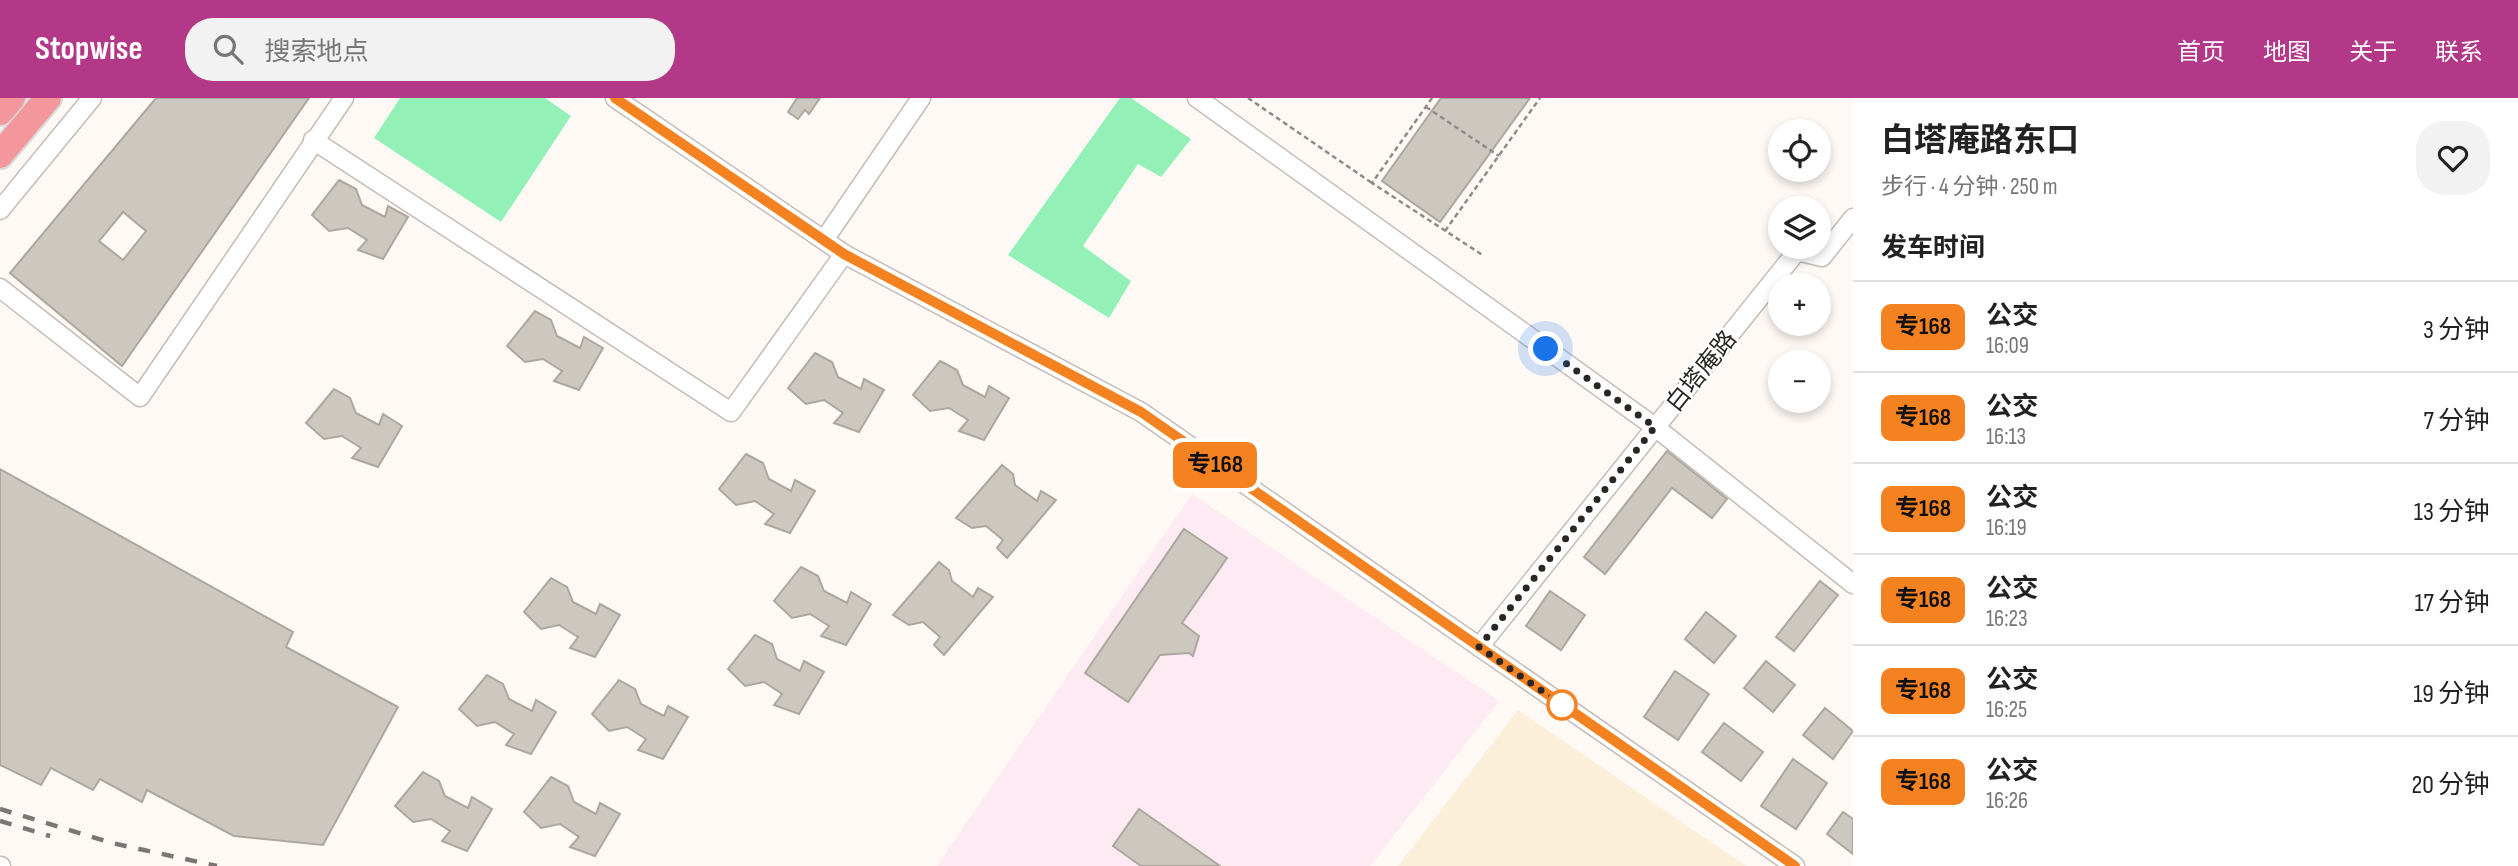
<!DOCTYPE html>
<html lang="zh">
<meta charset="utf-8">
<style>
:root{--surface:#fff;--page:#f2f2f2;--text:#222;--muted:#767676;--line:#e0e0e0;--accent:#b43888}
body{margin:0;font-family:"Sofia Sans Condensed","Noto Sans SC",sans-serif;background:var(--page);color:var(--text);height:100vh;display:flex;flex-direction:column;font-size:26px;white-space:nowrap}
*{box-sizing:border-box;margin:0}
p{font-size:23px;color:var(--muted)}
.icon{flex:none;width:38px;height:38px;fill:none;stroke:currentColor;stroke-width:2;stroke-linecap:round;stroke-linejoin:round}
.map{position:relative;flex:1;overflow:hidden}
.drawer{display:flex;flex-direction:column;background:var(--surface);width:665px}
.drawer>*{flex:none}
.badge{padding:0 14px;border-radius:10px;font-size:24px;line-height:46px}
.buttons{position:absolute;left:1768px;top:21px;display:grid;gap:14px}
.buttons a{display:grid;place-items:center;width:63px;height:63px;border-radius:50%;background:var(--surface);box-shadow:0 4px 10px #0003;font-size:35px}
.you{position:absolute;width:35px;height:35px;margin:-18px;border:5px solid #fff;border-radius:50%;background:#1a73e8;box-shadow:0 0 0 10px #1a73e833}
.map>.badge{position:absolute;translate:-50% -50%;box-shadow:0 0 0 4px #fff}
h2{padding:0 28px;font-size:26px;line-height:63px}
.round{display:grid;place-items:center;flex:none;width:74px;height:74px;border-radius:28px;background:var(--page)}
.overview{display:flex;align-items:center;justify-content:space-between;height:119px;padding:0 28px}
h1{font-size:33px;font-weight:700;line-height:52px}
ul{padding:0;list-style:none}
li{display:flex;align-items:center;gap:21px;height:91px;padding:0 28px;border-top:2px solid var(--line)}
li div{flex:1}
li b{display:block;font-size:26px}
li em{font-style:normal}
li .badge{min-width:77px;font-weight:700;text-align:center}
header{display:flex;align-items:center;gap:42px;box-sizing:border-box;height:98px;padding:0 35px;background:var(--accent);color:#fff}
header strong{font-size:33px}
nav{display:flex;gap:38px;margin-inline-start:auto;font-size:24px}
.search{width:490px;height:63px;background:var(--page);display:flex;align-items:center;gap:18px;box-sizing:border-box;padding:0 24px;border-radius:28px;color:var(--muted);font-size:26px}
main{display:flex;flex:1;min-height:0}
.map>svg:first-child{display:block}
</style>
<header>
<strong>Stopwise</strong>
<div class="search"><svg class="icon" aria-label="search" viewBox="0 0 24 24"><circle cx="10" cy="10" r="6"/><path d="M15 15l6 6"/></svg>搜索地点</div>
<nav><a>首页</a><a>地图</a><a>关于</a><a>联系</a></nav>
</header>
<main>
<div class="map">
<svg width="1853" height="768" viewBox="0 0 1853 768">
<rect width="100%" height="100%" fill="#fff9f6"/>
<!-- commercial -->
<polygon fill="#fbefda" points="1518,612 1746,768 1398,768"/>
<!-- industrial -->
<polygon fill="#feeaf2" points="1192,396 1499,603 1370,768 937,768"/>
<!-- green -->
<g fill="#93f0b7">
<polygon points="400,0 545,0 571,18 501,124 374,40"/>
<polygon points="1120,0 1131,0 1191,41 1161,79 1138,66 1083,148 1131,183 1109,220 1008,157"/>
</g>
<!-- building -->
<g fill="#ccc7bf" stroke="#aca79f" stroke-width="2" fill-rule="evenodd">
<path d="M 156,0 L 309,0 L 122,268 L 10,175 ZM 123,114 L 146,133 L 123,162 L 99,143 Z"/>
<polygon points="797,0 820,0 809,16 805,12 798,21 788,14"/>
<polygon points="1441,0 1530,0 1440,124 1382,83"/>
<polygon points="339,82 356,91 362,107 385,119 388,108 408,119 383,161 358,152 367,142 348,130 329,133 312,117"/>
<polygon points="535,213 551,222 557,238 580,250 584,239 603,250 579,292 554,283 562,273 543,261 525,264 507,248"/>
<polygon points="815,255 832,264 838,279 861,291 864,281 884,292 859,334 834,325 843,315 824,302 806,306 788,290"/>
<polygon points="940,263 957,272 963,287 985,299 989,288 1009,300 984,342 959,333 968,322 949,310 930,313 913,297"/>
<polygon points="334,291 350,300 356,315 379,327 383,316 402,328 378,369 352,360 361,350 342,338 324,341 306,325"/>
<polygon points="1667,353 1727,401 1712,420 1672,390 1605,476 1584,459"/>
<polygon points="746,356 763,365 769,381 791,393 795,382 815,393 790,435 765,426 774,416 755,403 736,407 719,391"/>
<polygon points="1002,367 1013,376 1015,387 1037,403 1041,393 1056,402 1007,460 997,450 1003,442 986,428 972,430 956,420"/>
<polygon points="0,371 293,534 286,549 398,609 323,747 234,738 147,692 142,704 100,681 93,692 51,670 41,687 0,667"/>
<polygon points="1184,431 1227,460 1182,525 1199,538 1193,558 1189,555 1160,557 1128,604 1085,575"/>
<polygon points="939,464 949,472 952,483 973,499 978,490 993,499 944,557 934,547 940,539 923,524 909,527 893,517"/>
<polygon points="801,469 818,478 824,493 847,505 851,494 871,506 846,547 821,538 829,528 810,516 792,520 774,503"/>
<polygon points="551,480 567,489 573,504 596,516 600,506 620,517 595,559 570,550 578,539 559,527 541,531 524,514"/>
<polygon points="1820,483 1838,497 1794,553 1776,539"/>
<polygon points="1550,493 1585,517 1561,552 1526,528"/>
<polygon points="1706,514 1736,538 1714,565 1685,541"/>
<polygon points="755,537 772,546 777,561 800,573 804,563 824,574 799,616 774,607 782,596 764,584 745,588 728,571"/>
<polygon points="1766,563 1795,587 1773,614 1744,590"/>
<polygon points="1675,573 1709,596 1678,642 1644,619"/>
<polygon points="487,577 503,586 509,601 532,613 536,602 556,614 531,656 506,647 514,636 495,624 477,628 459,611"/>
<polygon points="619,582 635,591 641,606 664,618 668,608 688,619 663,661 638,652 646,641 627,629 609,633 592,616"/>
<polygon points="1825,610 1853,633 1833,661 1803,637"/>
<polygon points="1724,625 1763,654 1741,683 1702,654"/>
<polygon points="1793,661 1827,685 1796,731 1761,708"/>
<polygon points="423,674 439,683 445,698 468,710 472,699 492,711 467,753 442,743 450,733 431,721 413,724 395,708"/>
<polygon points="551,679 568,688 574,704 596,716 600,705 620,716 595,758 570,749 579,739 560,726 541,730 524,714"/>
<polygon points="1139,711 1220,768 1141,768 1113,748"/>
<polygon points="1843,714 1853,721 1853,756 1827,736"/>
</g>
<g fill="none" stroke-linecap="round" stroke-linejoin="round">
<!-- minor casing -->
<g stroke="#c5bcb8" stroke-width="21">
<g id="minor">
<polyline points="615,0 844,156 1141,314 1795,768"/>
<polyline points="1197,0 1655,329 1853,486"/>
<polyline points="313,42 731,314 844,156"/>
<polyline points="0,112 92,0"/>
<polyline points="824,142 921,0"/>
<polyline points="0,190 140,299 344,0"/>
<polyline points="1479,549 1797,153 1822,159 1853,120"/>
<polyline points="0,768 1,768"/>
</g>
</g>
<!-- highway casing -->
<g stroke="#d9d8d8" stroke-width="30">
<g id="highway">
<polyline points="0,14 12,0"/>
<polyline points="0,57 48,0"/>
</g>
</g>
<!-- path -->
<g stroke="#908b89" stroke-width="2.5" stroke-dasharray="5 3.5" stroke-linecap="butt">
<polyline points="1248,0 1372,85"/>
<polyline points="1432,0 1372,85 1484,158"/>
<polyline points="1426,9 1499,58"/>
<polyline points="1445,133 1540,0"/>
</g>
<!-- minor -->
<use href="#minor" stroke="#fff" stroke-width="18"/>
<!-- highway -->
<use href="#highway" stroke="#f4979c" stroke-width="26"/>
<!-- rail -->
<g stroke="#7b7674" stroke-width="4.5" stroke-dasharray="12 12" stroke-linecap="butt">
<polyline points="0,711 112,745 217,768"/>
<polyline points="0,723 50,738"/>
</g>
</g>
<g fill="none" stroke-linecap="round" stroke-linejoin="round">
<!-- line casing -->
<g stroke="#fff" stroke-width="16">
<polyline id="line" points="615,0 844,156 1141,314 1795,768"/>
</g>
<!-- line -->
<use href="#line" stroke="#f58220" stroke-width="10"/>
<!-- walk -->
<polyline stroke="#2a2624" stroke-width="7" stroke-dasharray="0 12.6" points="1546,251 1655,329 1479,549 1562,607"/>
</g>
<!-- markers -->
<circle fill="#fff" stroke="#f58220" stroke-width="3.5" cx="1562" cy="607" r="14"/>
<g text-anchor="middle" stroke-width="5" stroke-linejoin="round" paint-order="stroke">
<!-- street labels -->
<g font-size="24" fill="#2a2624" stroke="#fff">
<text transform="translate(1701 273) rotate(-51)" y="8">白塔庵路</text>
</g>
</g>
</svg>
<div class="buttons">
<a><svg class="icon" aria-label="locate" viewBox="0 0 24 24"><circle cx="12" cy="12" r="6"/><path d="M12 2v4M12 18v4M2 12h4M18 12h4"/></svg></a>
<a><svg class="icon" aria-label="layers" viewBox="0 0 24 24"><path d="M12 4l9 5-9 5-9-5zM3 14l9 5 9-5"/></svg></a>
<a>+</a>
<a>−</a>
</div>
<div class="you" style="left:1546px;top:251px"></div>
<b class="badge" style="left:1215px;top:367px;background:#f58220;color:#111">专168</b>
</div>
<section class="drawer">
<div class="overview"><div><h1>白塔庵路东口</h1><p>步行 · 4 分钟 · 250 m</p></div><a class="round"><svg class="icon" aria-label="heart" viewBox="0 0 24 24"><path d="M12 20l-8-8c-3-5 5-10 8-4 3-6 11-1 8 4z"/></svg></a></div>
<h2>发车时间</h2>
<ul>
<li><span class="badge" style="background:#f58220;color:#111">专168</span><div><b>公交</b><p>16:09</p></div><em>3 分钟</em></li>
<li><span class="badge" style="background:#f58220;color:#111">专168</span><div><b>公交</b><p>16:13</p></div><em>7 分钟</em></li>
<li><span class="badge" style="background:#f58220;color:#111">专168</span><div><b>公交</b><p>16:19</p></div><em>13 分钟</em></li>
<li><span class="badge" style="background:#f58220;color:#111">专168</span><div><b>公交</b><p>16:23</p></div><em>17 分钟</em></li>
<li><span class="badge" style="background:#f58220;color:#111">专168</span><div><b>公交</b><p>16:25</p></div><em>19 分钟</em></li>
<li><span class="badge" style="background:#f58220;color:#111">专168</span><div><b>公交</b><p>16:26</p></div><em>20 分钟</em></li>
</ul>
</section>
</main>
